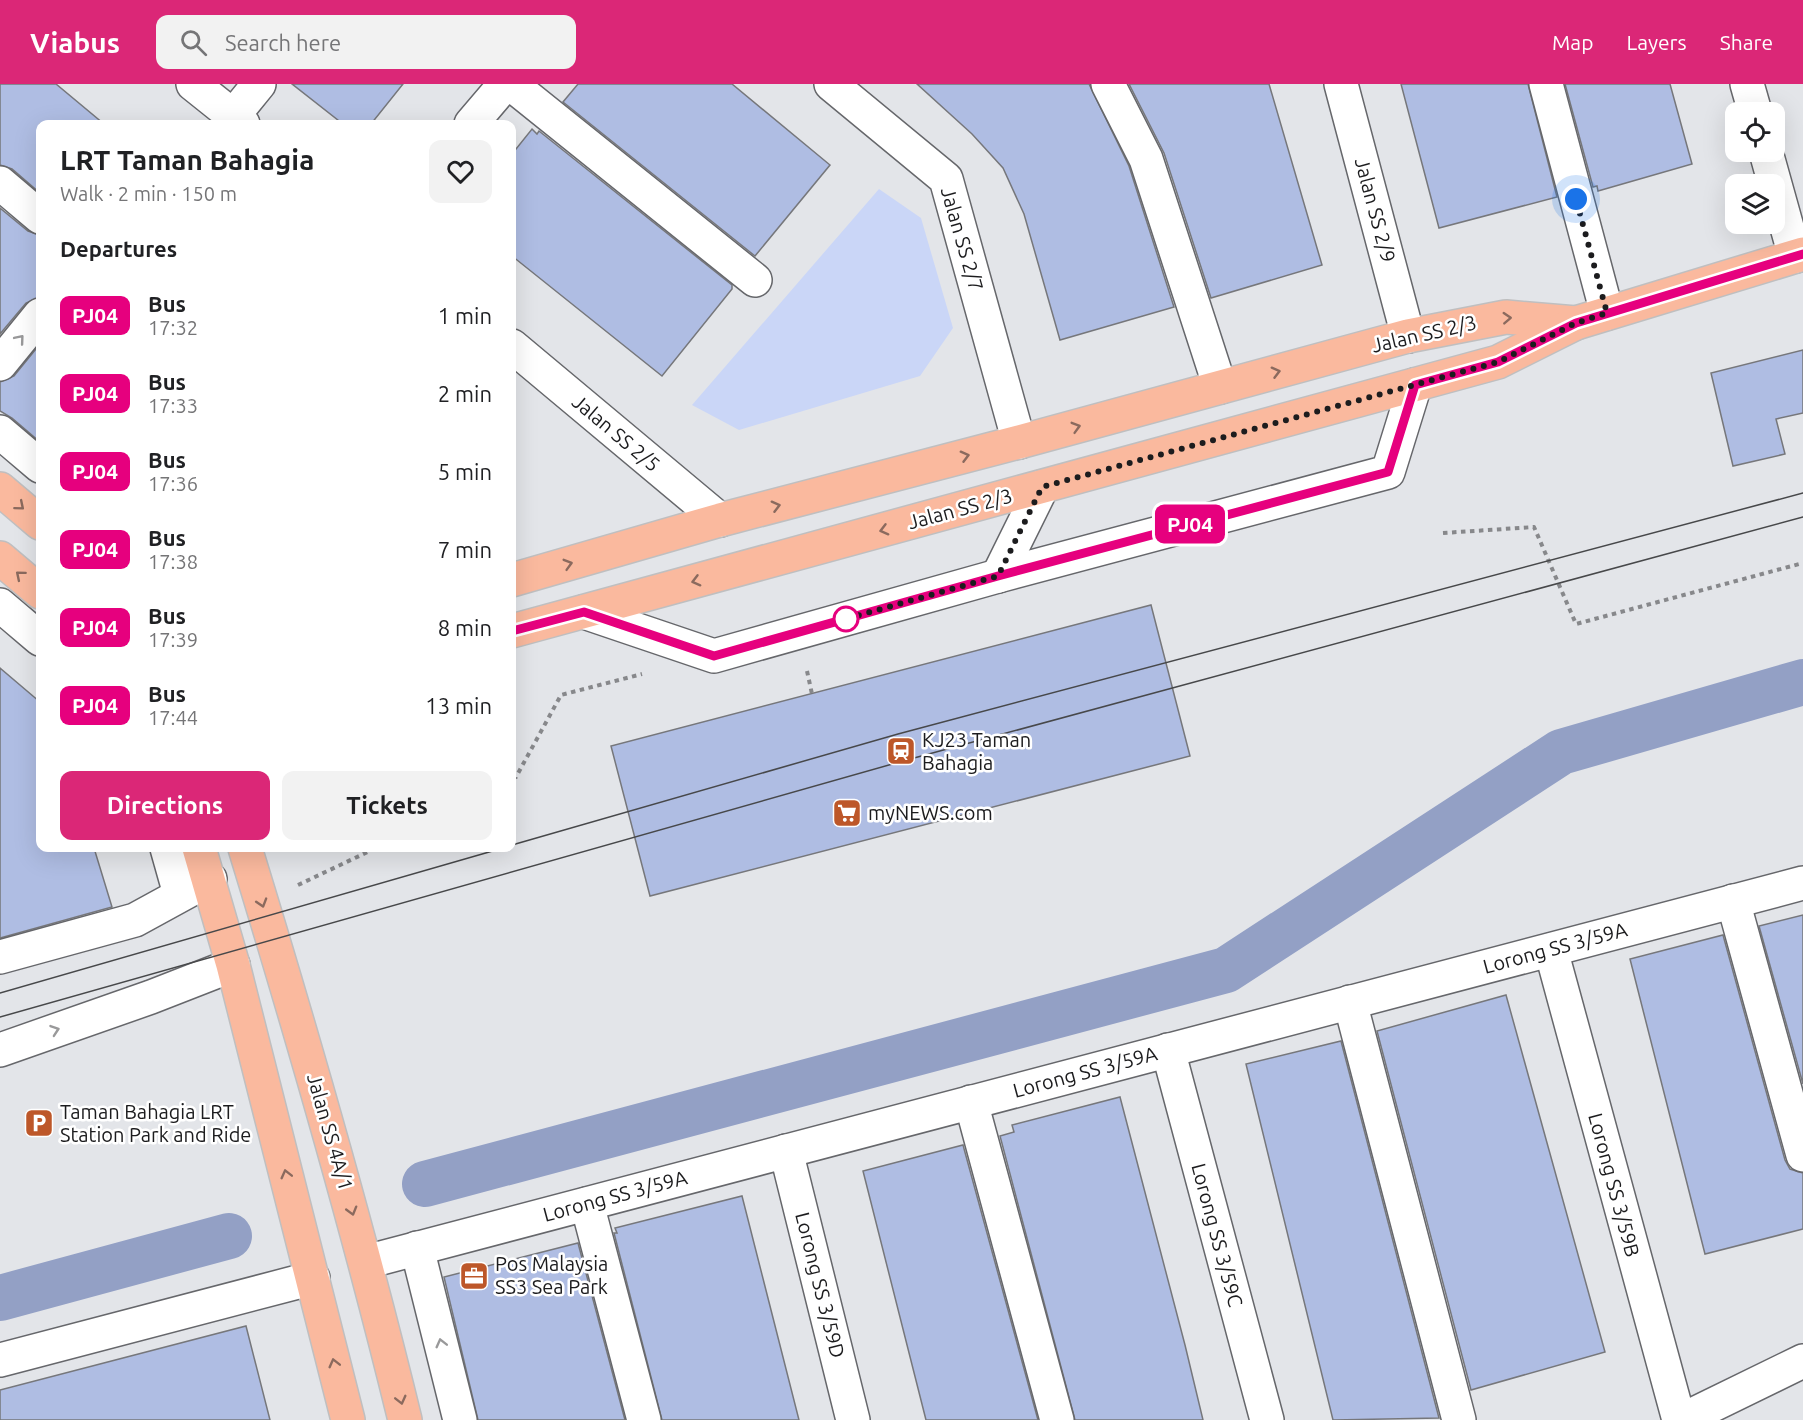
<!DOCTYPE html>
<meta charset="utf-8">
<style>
:root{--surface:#fff;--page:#f2f2f2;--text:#202124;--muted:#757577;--accent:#db2777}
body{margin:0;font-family:Ubuntu,sans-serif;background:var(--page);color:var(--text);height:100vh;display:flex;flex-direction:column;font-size:22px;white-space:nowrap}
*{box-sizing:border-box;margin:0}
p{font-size:20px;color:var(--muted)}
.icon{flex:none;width:33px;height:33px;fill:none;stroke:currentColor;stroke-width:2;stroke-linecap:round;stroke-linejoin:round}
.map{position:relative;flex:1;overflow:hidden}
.side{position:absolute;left:36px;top:36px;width:480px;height:732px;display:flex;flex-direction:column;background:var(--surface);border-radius:12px;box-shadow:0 6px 24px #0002}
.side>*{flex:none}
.badge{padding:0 12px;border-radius:9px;font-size:21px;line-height:39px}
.controls{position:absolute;left:1725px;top:18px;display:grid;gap:12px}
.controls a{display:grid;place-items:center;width:60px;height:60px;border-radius:12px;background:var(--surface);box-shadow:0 6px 24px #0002;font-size:30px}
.you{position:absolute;width:30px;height:30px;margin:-15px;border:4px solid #fff;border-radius:50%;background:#1a73e8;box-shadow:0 0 0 9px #1a73e833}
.map>.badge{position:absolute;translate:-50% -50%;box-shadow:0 0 0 3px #fff}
h2{padding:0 24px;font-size:22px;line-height:54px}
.round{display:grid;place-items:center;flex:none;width:63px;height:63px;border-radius:12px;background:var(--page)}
.headline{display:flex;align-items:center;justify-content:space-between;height:102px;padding:0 24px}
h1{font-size:28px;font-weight:700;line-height:45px}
.primary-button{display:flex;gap:12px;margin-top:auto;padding:12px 24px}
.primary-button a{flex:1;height:69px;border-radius:12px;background:var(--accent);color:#fff;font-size:24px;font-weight:700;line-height:69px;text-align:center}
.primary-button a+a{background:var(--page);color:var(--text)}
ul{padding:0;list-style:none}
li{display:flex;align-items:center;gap:18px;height:78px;padding:0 24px}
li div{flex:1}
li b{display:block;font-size:22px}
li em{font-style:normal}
li .badge{min-width:66px;font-weight:700;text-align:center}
header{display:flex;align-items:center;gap:36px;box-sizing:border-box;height:84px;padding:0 30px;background:var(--accent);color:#fff}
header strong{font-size:28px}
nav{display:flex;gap:33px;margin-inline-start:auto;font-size:21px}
.search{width:420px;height:54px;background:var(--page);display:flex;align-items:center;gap:15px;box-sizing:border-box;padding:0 21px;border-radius:12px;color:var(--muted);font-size:22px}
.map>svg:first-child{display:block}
</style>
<header>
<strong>Viabus</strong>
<div class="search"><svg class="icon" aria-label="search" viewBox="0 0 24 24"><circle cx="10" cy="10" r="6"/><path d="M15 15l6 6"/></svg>Search here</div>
<nav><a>Map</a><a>Layers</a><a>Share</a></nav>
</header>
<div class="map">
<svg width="1803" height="1336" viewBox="0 0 1803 1336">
<rect width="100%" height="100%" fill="#e3e5e9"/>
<!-- green -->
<polygon fill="#cad6f7" points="879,105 921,134 953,244 920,292 739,346 692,321"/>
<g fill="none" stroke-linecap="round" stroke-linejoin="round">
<!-- canal -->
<g stroke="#93a0c5" stroke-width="46">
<polyline points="425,1100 1226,886 1561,668 1803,598"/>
<polyline points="0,1214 229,1152"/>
</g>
</g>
<!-- building -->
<g fill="#afbde3" stroke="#76777b" stroke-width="1.5">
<polygon points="0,0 56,0 104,40 40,40 40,109 12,85 0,81"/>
<polygon points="292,0 403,0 371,40 343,40"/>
<polygon points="578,0 732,0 830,81 755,172 563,18"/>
<polygon points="917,0 1089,0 1129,82 1174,223 1060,256 1024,130 1003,84 972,50"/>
<polygon points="1129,0 1269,0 1322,181 1211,214 1164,69"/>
<polygon points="1401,0 1528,0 1557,113 1439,144"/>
<polygon points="1565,0 1670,0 1692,80 1598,107 1597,102 1593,103"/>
<polygon points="532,45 537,50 539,47 732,201 732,205 662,292 512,172 512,70"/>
<polygon points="0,124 28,147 40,151 40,213 26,219 0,250"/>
<polygon points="40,260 40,358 12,334 0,327 0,298 14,292"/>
<polygon points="1803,266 1803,329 1776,335 1785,370 1733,382 1711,289"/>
<polygon points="1151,521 1190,672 650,812 611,662"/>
<polygon points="0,584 40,618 40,764 94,764 112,823 0,854"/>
<polygon points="1803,831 1803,1000 1759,842"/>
<polygon points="1723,851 1785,1076 1790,1085 1803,1089 1803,1145 1705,1170 1630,875"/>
<polygon points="1506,911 1605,1268 1471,1306 1377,947"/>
<polygon points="1341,957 1439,1334 1333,1336 1246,980"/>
<polygon points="1120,1013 1185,1261 1203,1336 1075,1336 1000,1052 1014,1048 1012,1041"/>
<polygon points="963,1061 1038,1336 926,1336 863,1087"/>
<polygon points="742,1112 799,1336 662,1336 614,1149 617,1149 615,1144"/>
<polygon points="578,1159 625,1336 478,1336 444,1193"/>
<polygon points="246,1242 270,1336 0,1336 0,1306"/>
</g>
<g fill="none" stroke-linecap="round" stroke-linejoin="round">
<!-- minor casing -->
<g stroke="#66676b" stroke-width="36">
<g id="minor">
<polyline points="193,0 243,40"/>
<polyline points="511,0 755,196"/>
<polyline points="831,0 946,95 1019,358"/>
<polyline points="1108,0 1146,75 1220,303"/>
<polyline points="1341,0 1408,252"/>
<polyline points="1546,0 1607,229"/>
<polyline points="1747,0 1755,28"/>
<polyline points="233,32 259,0"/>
<polyline points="471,40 505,0"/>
<polyline points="1766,68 1795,172"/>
<polyline points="0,99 40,133"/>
<polyline points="512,262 720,436"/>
<polyline points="0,280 40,231"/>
<polyline points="0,348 40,382"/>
<polyline points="998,492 1042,403"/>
<polyline points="0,521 40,555"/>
<polyline points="584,528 714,572 998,492 1388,388 1415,301"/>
<polyline points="167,764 180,810"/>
<polyline points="1733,817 1803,1071"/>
<polyline points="1551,866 1679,1336"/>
<polyline points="0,873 135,836 210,795"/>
<polyline points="1350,918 1459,1336"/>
<polyline points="0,966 151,913 233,881"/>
<polyline points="1168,966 1267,1336"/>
<polyline points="971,1018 1057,1336"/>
<polyline points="786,1067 853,1336"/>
<polyline points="587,1120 644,1336"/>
<polyline points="417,1164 460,1336"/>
<polyline points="366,1178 1803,799"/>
<polyline points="0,1276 313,1194"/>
<polyline points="1682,1336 1803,1277"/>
</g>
</g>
<!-- major casing -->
<g stroke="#bfbfc0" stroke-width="36">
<g id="major">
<polyline points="0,405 40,439"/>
<polyline points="0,474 40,508"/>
<polyline points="512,496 720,436 1019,358 1408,252 1506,233 1576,239"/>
<polyline points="512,547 1498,278 1576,239 1803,170"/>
<polyline points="199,764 233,881 348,1336"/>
<path d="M 245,764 C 303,953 358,1143 405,1336"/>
</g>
</g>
<!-- path -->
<g stroke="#87888b" stroke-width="4" stroke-dasharray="4.5 4.5" stroke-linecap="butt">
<polyline points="1443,449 1534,443 1576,540 1803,479"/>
<polyline points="807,587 812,610"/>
<polyline points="512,694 516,693 561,611 642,590"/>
<polyline points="298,801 376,764"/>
</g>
<!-- minor -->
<use href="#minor" stroke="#fff" stroke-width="33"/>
<!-- major -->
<use href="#major" stroke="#fab99e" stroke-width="33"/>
<!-- tram -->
<g stroke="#47484a" stroke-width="1.5">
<polyline points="512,761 898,650 1803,409"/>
<polyline points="0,909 503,764"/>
<polyline points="0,933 903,677 1803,433"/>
</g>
</g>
<!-- one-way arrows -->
<defs><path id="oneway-chevron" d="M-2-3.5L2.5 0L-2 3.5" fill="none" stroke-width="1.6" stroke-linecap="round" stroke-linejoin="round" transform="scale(1.5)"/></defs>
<g stroke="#8b6a5e">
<use href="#oneway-chevron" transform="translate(1507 234) rotate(-3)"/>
<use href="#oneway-chevron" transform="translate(1276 288) rotate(-15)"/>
<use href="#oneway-chevron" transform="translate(1076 343) rotate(-16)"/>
<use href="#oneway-chevron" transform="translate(965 372) rotate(-15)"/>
<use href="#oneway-chevron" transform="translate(20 422) rotate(40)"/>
<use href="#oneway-chevron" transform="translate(776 422) rotate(-15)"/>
<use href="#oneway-chevron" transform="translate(884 446) rotate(165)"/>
<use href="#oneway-chevron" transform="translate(568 480) rotate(-16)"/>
<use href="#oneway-chevron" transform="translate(20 491) rotate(-140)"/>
<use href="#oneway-chevron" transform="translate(696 497) rotate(165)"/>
<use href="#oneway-chevron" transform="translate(262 819) rotate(73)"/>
<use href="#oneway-chevron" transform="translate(286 1090) rotate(-104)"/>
<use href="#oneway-chevron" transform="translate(352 1127) rotate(74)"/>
<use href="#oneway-chevron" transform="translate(334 1279) rotate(-104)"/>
<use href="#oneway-chevron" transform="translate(401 1316) rotate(76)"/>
</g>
<g stroke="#99999a">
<use href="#oneway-chevron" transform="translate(20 255) rotate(-50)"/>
<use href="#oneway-chevron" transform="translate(55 946) rotate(-19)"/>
<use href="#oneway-chevron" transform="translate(441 1259) rotate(-104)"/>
</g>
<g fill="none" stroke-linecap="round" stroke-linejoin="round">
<!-- line casing -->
<g stroke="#fff" stroke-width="14">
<polyline id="line" points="512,547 584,528 714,572 998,492 1388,388 1415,301 1498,278 1576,239 1803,170"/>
</g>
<!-- line -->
<use href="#line" stroke="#e6007e" stroke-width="9"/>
<!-- walk -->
<polyline stroke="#1c1c1e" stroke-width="6" stroke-dasharray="0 10.8" points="846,535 842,536 998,492 1042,403 1498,278 1576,239 1607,229 1576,115"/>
</g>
<!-- icons -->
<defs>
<g id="station-square" transform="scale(1.5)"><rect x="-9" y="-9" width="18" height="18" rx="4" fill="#bd5729" stroke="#fff"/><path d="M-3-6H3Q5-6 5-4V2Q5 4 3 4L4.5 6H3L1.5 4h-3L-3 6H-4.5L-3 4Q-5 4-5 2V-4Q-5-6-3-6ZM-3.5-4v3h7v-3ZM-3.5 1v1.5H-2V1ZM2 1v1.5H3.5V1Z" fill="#fff"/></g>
<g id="supermarket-square" transform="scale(1.5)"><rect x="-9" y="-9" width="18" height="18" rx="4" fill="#bd5729" stroke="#fff"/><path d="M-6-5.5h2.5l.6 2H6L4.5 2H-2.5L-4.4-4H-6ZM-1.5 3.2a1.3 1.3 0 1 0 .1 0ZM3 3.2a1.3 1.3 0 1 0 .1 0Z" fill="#fff"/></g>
<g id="parking-square" transform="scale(1.5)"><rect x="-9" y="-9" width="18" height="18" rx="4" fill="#bd5729" stroke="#fff"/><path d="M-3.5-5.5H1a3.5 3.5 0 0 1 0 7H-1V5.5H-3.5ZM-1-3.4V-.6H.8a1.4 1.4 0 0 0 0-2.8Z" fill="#fff"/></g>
<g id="office-square" transform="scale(1.5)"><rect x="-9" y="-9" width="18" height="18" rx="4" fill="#bd5729" stroke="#fff"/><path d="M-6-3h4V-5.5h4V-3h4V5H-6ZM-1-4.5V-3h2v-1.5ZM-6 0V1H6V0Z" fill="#fff"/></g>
</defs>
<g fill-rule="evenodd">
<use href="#station-square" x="901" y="667"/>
<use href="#supermarket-square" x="847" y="729"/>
<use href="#parking-square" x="39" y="1039"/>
<use href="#office-square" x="474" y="1192"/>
</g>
<!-- markers -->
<circle fill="#fff" stroke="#e6007e" stroke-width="3" cx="846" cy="535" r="12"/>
<g text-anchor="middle" stroke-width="5" stroke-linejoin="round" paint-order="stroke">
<!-- street labels -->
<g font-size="20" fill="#1c1c1e" stroke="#fff">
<text transform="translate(1375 126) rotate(75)" y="7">Jalan SS 2/9</text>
<text transform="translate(962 155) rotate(74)" y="7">Jalan SS 2/7</text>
<text transform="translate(1424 250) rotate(-13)" y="7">Jalan SS 2/3</text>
<text transform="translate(616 349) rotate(40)" y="7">Jalan SS 2/5</text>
<text transform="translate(960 425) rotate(-15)" y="7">Jalan SS 2/3</text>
<text transform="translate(1555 864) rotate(-15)" y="7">Lorong SS 3/59A</text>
<text transform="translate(1085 988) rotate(-15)" y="7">Lorong SS 3/59A</text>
<text transform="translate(330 1048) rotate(74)" y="7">Jalan SS 4A/1</text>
<text transform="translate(1614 1101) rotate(75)" y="7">Lorong SS 3/59B</text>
<text transform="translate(615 1112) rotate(-15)" y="7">Lorong SS 3/59A</text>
<text transform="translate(1217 1151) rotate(75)" y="7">Lorong SS 3/59C</text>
<text transform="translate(820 1201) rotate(76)" y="7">Lorong SS 3/59D</text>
</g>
<!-- poi labels -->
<g font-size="20" fill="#1c1c1e" stroke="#fff" text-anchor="start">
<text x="922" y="663">KJ23 Taman<tspan x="922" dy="23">Bahagia</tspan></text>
<text x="868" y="736">myNEWS.com</text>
<text x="60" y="1035">Taman Bahagia LRT<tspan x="60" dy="23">Station Park and Ride</tspan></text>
<text x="495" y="1187">Pos Malaysia<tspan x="495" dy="23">SS3 Sea Park</tspan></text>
</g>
</g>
</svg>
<div class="controls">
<a><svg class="icon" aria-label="locate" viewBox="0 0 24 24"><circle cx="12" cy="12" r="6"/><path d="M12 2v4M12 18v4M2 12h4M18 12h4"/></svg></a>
<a><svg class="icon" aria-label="layers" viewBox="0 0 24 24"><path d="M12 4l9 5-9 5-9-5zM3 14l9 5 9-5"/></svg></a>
</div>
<div class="you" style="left:1576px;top:115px"></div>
<b class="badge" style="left:1190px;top:440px;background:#e6007e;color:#fff">PJ04</b>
<section class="side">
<div class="headline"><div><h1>LRT Taman Bahagia</h1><p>Walk · 2 min · 150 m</p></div><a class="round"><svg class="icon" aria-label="heart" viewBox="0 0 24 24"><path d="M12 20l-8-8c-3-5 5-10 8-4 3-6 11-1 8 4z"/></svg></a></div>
<h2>Departures</h2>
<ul>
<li><span class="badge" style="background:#e6007e;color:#fff">PJ04</span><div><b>Bus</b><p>17:32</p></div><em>1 min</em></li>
<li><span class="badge" style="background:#e6007e;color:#fff">PJ04</span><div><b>Bus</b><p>17:33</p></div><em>2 min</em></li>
<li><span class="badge" style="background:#e6007e;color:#fff">PJ04</span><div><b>Bus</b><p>17:36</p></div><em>5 min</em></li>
<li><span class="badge" style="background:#e6007e;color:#fff">PJ04</span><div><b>Bus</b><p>17:38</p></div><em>7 min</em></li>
<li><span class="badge" style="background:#e6007e;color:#fff">PJ04</span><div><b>Bus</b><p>17:39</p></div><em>8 min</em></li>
<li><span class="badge" style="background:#e6007e;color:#fff">PJ04</span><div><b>Bus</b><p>17:44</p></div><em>13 min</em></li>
</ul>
<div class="primary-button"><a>Directions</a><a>Tickets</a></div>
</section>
</div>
